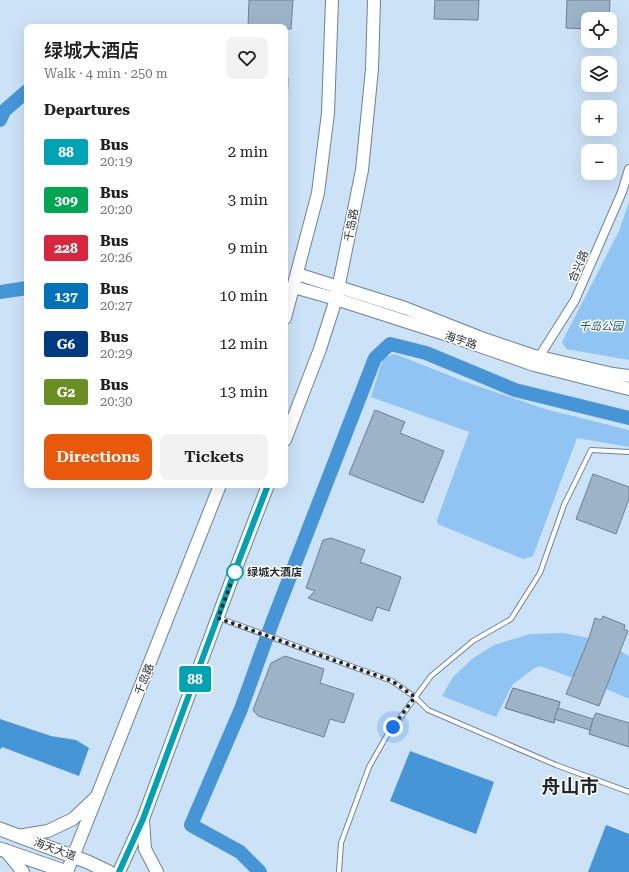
<!DOCTYPE html>
<meta charset="utf-8">
<style>
:root{--surface:#fff;--page:#f2f2f2;--text:#222;--muted:#767676;--accent:#ea580c}
body{margin:0;font-family:"Roboto Serif","Noto Sans SC",serif;background:var(--page);color:var(--text);height:100vh;display:flex;flex-direction:column;font-size:15px;white-space:nowrap}
*{box-sizing:border-box;margin:0}
p{font-size:13px;color:var(--muted)}
.icon{flex:none;width:22px;height:22px;fill:none;stroke:currentColor;stroke-width:2;stroke-linecap:round;stroke-linejoin:round}
.map{position:relative;flex:1;overflow:hidden}
.sheet{position:absolute;left:24px;top:24px;width:264px;height:464px;display:flex;flex-direction:column;background:var(--surface);border-radius:8px;box-shadow:0 4px 16px #0002}
.sheet>*{flex:none}
.badge{padding:0 8px;border-radius:3px;font-size:14px;line-height:26px}
.controls{position:absolute;left:581px;top:12px;display:grid;gap:8px}
.controls a{display:grid;place-items:center;width:36px;height:36px;border-radius:8px;background:var(--surface);box-shadow:0 4px 16px #0002;font-size:20px}
.you{position:absolute;width:20px;height:20px;margin:-10px;border:3px solid #fff;border-radius:50%;background:#1a73e8;box-shadow:0 0 0 6px #1a73e833}
.map>.badge{position:absolute;translate:-50% -50%;box-shadow:0 0 0 2px #fff}
h2{padding:0 20px;font-size:15px;line-height:36px}
.round{display:grid;place-items:center;flex:none;width:42px;height:42px;border-radius:8px;background:var(--page)}
.head{display:flex;align-items:center;justify-content:space-between;height:68px;padding:0 20px}
h1{font-size:19px;font-weight:600;line-height:30px}
.cta{display:flex;gap:8px;margin-top:auto;padding:8px 20px}
.cta a{flex:1;height:46px;border-radius:8px;background:var(--accent);color:#fff;font-size:16px;font-weight:600;line-height:46px;text-align:center}
.cta a+a{background:var(--page);color:var(--text)}
ul{padding:0;list-style:none}
li{display:flex;align-items:center;gap:12px;height:48px;padding:0 20px}
li div{flex:1}
li b{display:block;font-size:15px}
li em{font-style:normal}
li .badge{min-width:44px;font-weight:700;text-align:center}
.map>svg:first-child{display:block}
</style>
<div class="map">
<svg width="629" height="872" viewBox="0 0 629 872">
<rect width="100%" height="100%" fill="#cce2f7"/>
<!-- green -->
<g fill="#90c4f3">
<polygon points="629,202 629,360 566,349 562,342 619,231"/>
<polygon points="395,354 466,382 545,409 629,430 629,447 577,438 533,556 523,559 438,524 437,520 469,432 371,397 383,358"/>
<polygon points="563,633 589,638 573,678 540,666 535,668 513,684 496,717 442,696 453,677 472,659 494,645 530,634"/>
<polygon points="620,651 629,656 629,699 606,689"/>
</g>
<!-- water -->
<g fill="#4696d7">
<polygon points="0,719 51,736 76,740 89,748 79,776 2,747 0,750"/>
<polygon points="410,751 494,782 476,834 390,801"/>
<polygon points="606,825 629,834 629,872 588,872"/>
</g>
<g fill="none" stroke-linecap="round" stroke-linejoin="round">
<!-- river -->
<g stroke="#4696d7" stroke-width="14">
<polyline points="0,120 4,111 27,91"/>
<polyline points="0,292 27,288"/>
<polyline points="260,872 240,852 191,825 241,709 272,623 375,358 390,344 426,353 515,390 629,418"/>
</g>
</g>
<!-- building -->
<g fill="#9db3c8" stroke="#6c8194">
<polygon points="249,0 293,0 291,29 285,29 285,27 248,27"/>
<polygon points="435,0 479,0 478,20 434,19"/>
<polygon points="567,0 610,0 609,19 588,19 588,29 566,28"/>
<polygon points="285,78 288,78 287,110 285,110"/>
<polygon points="375,410 405,422 400,433 444,451 423,503 349,474"/>
<polygon points="593,474 629,487 629,499 616,534 576,519"/>
<polygon points="331,538 365,550 360,562 401,577 389,611 377,607 372,621 308,598 315,591 306,588 323,540"/>
<polygon points="603,616 625,625 624,629 628,631 599,706 566,694 589,638 595,618 601,620"/>
<polygon points="285,656 324,669 320,683 354,694 344,723 330,719 324,737 258,716 253,710 271,663"/>
<polygon points="513,688 560,702 554,723 505,708"/>
<polygon points="513,688 560,702 554,723 505,708"/>
<polygon points="558,708 593,719 590,730 554,719"/>
<polygon points="596,713 629,723 629,747 589,734 593,719"/>
</g>
<g fill="none" stroke-linecap="round" stroke-linejoin="round">
<!-- lane casing -->
<g stroke="#6d8295" stroke-width="6">
<g id="lane">
<polyline points="219,618 392,681 415,697 428,710 556,765 629,792"/>
<polyline points="339,872 341,843 369,767 386,737 431,676 473,641 511,619 540,573 564,505 591,450 629,452"/>
</g>
</g>
<!-- street casing -->
<g stroke="#6d8295" stroke-width="10">
<polyline id="street" points="537,360 575,300 622,192 629,169"/>
</g>
<!-- secondary casing -->
<g stroke="#6d8295" stroke-width="14">
<g id="secondary">
<polyline points="297,274 405,308 484,339 531,355 613,374 629,376"/>
<polyline points="294,287 336,299 451,336 534,365 629,389"/>
<polyline points="285,318 318,193 328,113 332,0"/>
<polyline points="285,440 320,349 336,299 362,170 372,69 374,0"/>
<polyline points="143,820 145,849 157,872"/>
<polyline points="18,836 48,831 73,819 95,798"/>
<polyline points="5,850 23,872"/>
<polyline points="67,872 220,485"/>
<polyline points="119,872 143,819 233,576 268,485"/>
</g>
</g>
<!-- primary casing -->
<g stroke="#6d8295" stroke-width="15">
<g id="primary">
<polyline points="0,829 88,862 109,872"/>
<polyline points="0,849 67,872"/>
</g>
</g>
<!-- lane -->
<use href="#lane" stroke="#fff" stroke-width="4"/>
<!-- street -->
<use href="#street" stroke="#fff" stroke-width="8"/>
<!-- secondary -->
<use href="#secondary" stroke="#fff" stroke-width="12"/>
<!-- primary -->
<use href="#primary" stroke="#fff" stroke-width="13"/>
</g>
<g fill="none" stroke-linecap="round" stroke-linejoin="round">
<!-- line casing -->
<g stroke="#fff" stroke-width="9">
<polyline id="line" points="119,872 143,819 233,576 268,485"/>
</g>
<!-- line -->
<use href="#line" stroke="#00a3b4" stroke-width="6"/>
<!-- walk -->
<polyline stroke="#1f272f" stroke-width="4" stroke-dasharray="0 7.2" points="235,572 218,618 392,681 415,697 393,727"/>
</g>
<!-- markers -->
<circle fill="#fff" stroke="#00a3b4" stroke-width="2" cx="235" cy="572" r="8"/>
<g text-anchor="middle" stroke-width="3" stroke-linejoin="round" paint-order="stroke">
<!-- street labels -->
<g font-size="11" fill="#1f272f" stroke="#fff">
<text transform="translate(351 225) rotate(-79)" y="4">千岛路</text>
<text transform="translate(578 266) rotate(-66)" y="4">合兴路</text>
<text transform="translate(461 340) rotate(19)" y="4">海宇路</text>
<text transform="translate(144 679) rotate(-68)" y="4">千岛路</text>
<text transform="translate(55 849) rotate(20)" y="4">海天大道</text>
</g>
<!-- park labels -->
<g font-size="11" font-style="italic" fill="#19527e" stroke="#fff">
<text x="601" y="330">千岛公园</text>
</g>
<!-- stop labels -->
<g font-size="11" font-weight="bold" fill="#1f272f" stroke="#fff" text-anchor="start">
<text x="247" y="576">绿城大酒店</text>
</g>
<!-- town labels -->
<g font-size="19" font-weight="bold" fill="#1f272f" stroke="#fff">
<text x="570" y="793">舟山市</text>
</g>
</g>
</svg>
<div class="controls">
<a><svg class="icon" aria-label="locate" viewBox="0 0 24 24"><circle cx="12" cy="12" r="6"/><path d="M12 2v4M12 18v4M2 12h4M18 12h4"/></svg></a>
<a><svg class="icon" aria-label="layers" viewBox="0 0 24 24"><path d="M12 4l9 5-9 5-9-5zM3 14l9 5 9-5"/></svg></a>
<a>+</a>
<a>−</a>
</div>
<div class="you" style="left:393px;top:727px"></div>
<b class="badge" style="left:195px;top:679px;background:#00a3b4;color:#fff">88</b>
<section class="sheet">
<div class="head"><div><h1>绿城大酒店</h1><p>Walk · 4 min · 250 m</p></div><a class="round"><svg class="icon" aria-label="heart" viewBox="0 0 24 24"><path d="M12 20l-8-8c-3-5 5-10 8-4 3-6 11-1 8 4z"/></svg></a></div>
<h2>Departures</h2>
<ul>
<li><span class="badge" style="background:#00a3b4;color:#fff">88</span><div><b>Bus</b><p>20:19</p></div><em>2 min</em></li>
<li><span class="badge" style="background:#00a651;color:#fff">309</span><div><b>Bus</b><p>20:20</p></div><em>3 min</em></li>
<li><span class="badge" style="background:#d7263d;color:#fff">228</span><div><b>Bus</b><p>20:26</p></div><em>9 min</em></li>
<li><span class="badge" style="background:#0072bc;color:#fff">137</span><div><b>Bus</b><p>20:27</p></div><em>10 min</em></li>
<li><span class="badge" style="background:#003b80;color:#fff">G6</span><div><b>Bus</b><p>20:29</p></div><em>12 min</em></li>
<li><span class="badge" style="background:#6b8e23;color:#fff">G2</span><div><b>Bus</b><p>20:30</p></div><em>13 min</em></li>
</ul>
<div class="cta"><a>Directions</a><a>Tickets</a></div>
</section>
</div>
